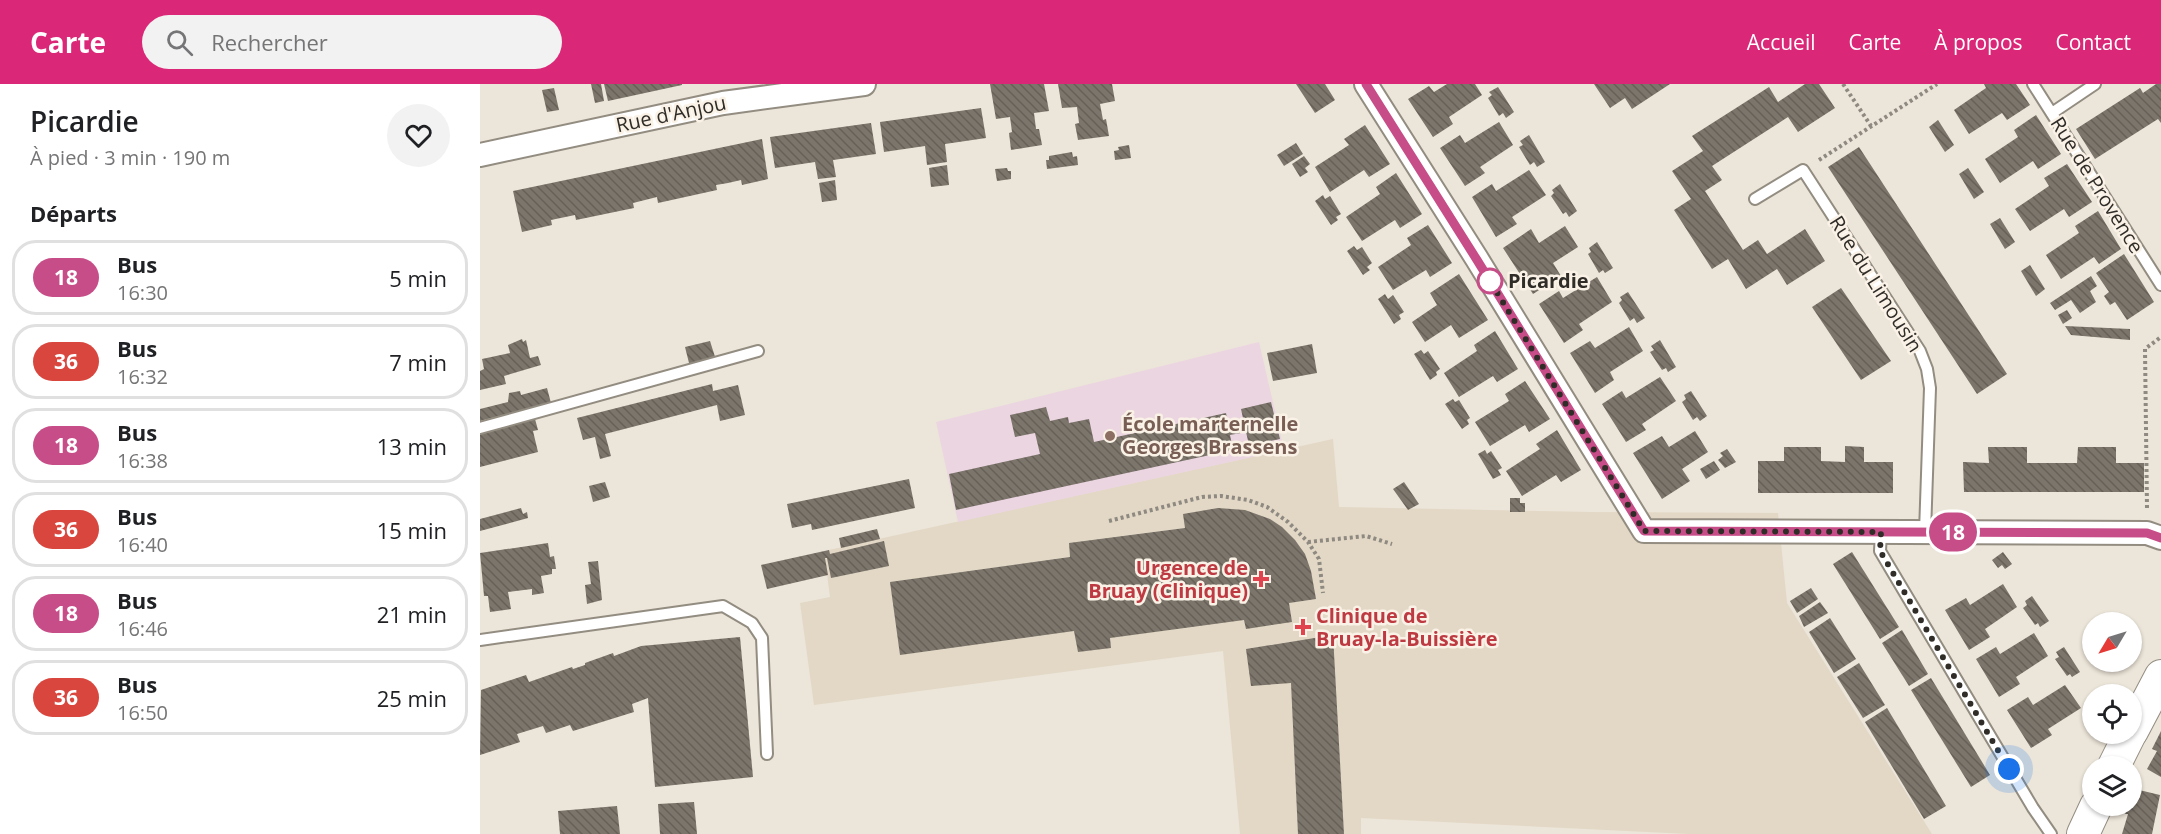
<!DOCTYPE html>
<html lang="fr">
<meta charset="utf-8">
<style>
:root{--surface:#fff;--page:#f2f2f2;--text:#202124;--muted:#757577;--line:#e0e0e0;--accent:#db2777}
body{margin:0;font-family:"Open Sans",sans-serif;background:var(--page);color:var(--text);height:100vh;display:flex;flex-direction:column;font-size:22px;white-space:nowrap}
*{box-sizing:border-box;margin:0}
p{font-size:20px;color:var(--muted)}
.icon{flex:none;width:33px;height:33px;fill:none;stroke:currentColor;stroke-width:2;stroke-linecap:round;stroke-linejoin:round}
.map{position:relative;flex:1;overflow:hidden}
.side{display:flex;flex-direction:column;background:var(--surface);width:480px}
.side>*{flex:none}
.badge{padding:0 12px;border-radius:20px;font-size:21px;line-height:39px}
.needle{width:39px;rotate:232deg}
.fabs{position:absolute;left:1602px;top:528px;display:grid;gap:12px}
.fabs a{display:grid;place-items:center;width:60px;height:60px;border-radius:50%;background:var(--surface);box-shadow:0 2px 4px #0004;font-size:30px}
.you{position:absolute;width:30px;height:30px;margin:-15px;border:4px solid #fff;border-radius:50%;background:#1a73e8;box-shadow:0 0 0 9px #1a73e833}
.map>.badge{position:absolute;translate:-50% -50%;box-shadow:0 0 0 3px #fff}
h2{padding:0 30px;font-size:22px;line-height:54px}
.round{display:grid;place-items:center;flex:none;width:63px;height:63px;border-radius:32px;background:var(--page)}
.overview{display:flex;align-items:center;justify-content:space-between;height:102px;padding:0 30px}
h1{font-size:28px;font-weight:600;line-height:45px}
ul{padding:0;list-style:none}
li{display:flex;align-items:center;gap:18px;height:75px;margin:0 12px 9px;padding:0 18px;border:3px solid var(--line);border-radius:24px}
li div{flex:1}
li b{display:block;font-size:22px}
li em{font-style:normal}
li .badge{min-width:66px;font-weight:700;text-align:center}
header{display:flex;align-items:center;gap:36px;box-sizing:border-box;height:84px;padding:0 30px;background:var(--accent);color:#fff}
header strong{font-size:28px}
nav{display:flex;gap:33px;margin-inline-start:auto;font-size:21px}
.search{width:420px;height:54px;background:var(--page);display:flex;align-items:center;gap:15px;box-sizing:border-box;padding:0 21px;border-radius:33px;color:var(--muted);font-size:22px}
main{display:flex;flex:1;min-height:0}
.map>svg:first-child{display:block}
</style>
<header>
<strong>Carte</strong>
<div class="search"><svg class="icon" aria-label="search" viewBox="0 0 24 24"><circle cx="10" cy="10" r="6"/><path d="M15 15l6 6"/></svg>Rechercher</div>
<nav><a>Accueil</a><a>Carte</a><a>À propos</a><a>Contact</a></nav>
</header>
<main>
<section class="side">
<div class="overview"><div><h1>Picardie</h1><p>À pied · 3 min · 190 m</p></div><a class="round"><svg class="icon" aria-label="heart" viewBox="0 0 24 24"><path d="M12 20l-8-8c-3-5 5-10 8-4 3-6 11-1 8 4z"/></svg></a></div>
<h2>Départs</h2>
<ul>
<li><span class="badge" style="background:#c74d88;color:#fff">18</span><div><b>Bus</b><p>16:30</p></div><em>5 min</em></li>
<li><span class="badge" style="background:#d9463e;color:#fff">36</span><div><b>Bus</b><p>16:32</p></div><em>7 min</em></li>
<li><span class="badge" style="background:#c74d88;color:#fff">18</span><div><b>Bus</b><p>16:38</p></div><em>13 min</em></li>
<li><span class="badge" style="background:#d9463e;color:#fff">36</span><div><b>Bus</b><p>16:40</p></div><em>15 min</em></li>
<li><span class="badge" style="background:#c74d88;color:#fff">18</span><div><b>Bus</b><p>16:46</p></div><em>21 min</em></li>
<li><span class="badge" style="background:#d9463e;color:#fff">36</span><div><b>Bus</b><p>16:50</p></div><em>25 min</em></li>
</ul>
</section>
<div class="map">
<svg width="1681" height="750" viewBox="0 0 1681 750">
<defs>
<pattern id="building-back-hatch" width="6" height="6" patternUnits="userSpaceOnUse" patternTransform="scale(1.5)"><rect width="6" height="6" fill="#7c756b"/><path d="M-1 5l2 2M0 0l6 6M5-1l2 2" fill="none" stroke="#666058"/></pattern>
</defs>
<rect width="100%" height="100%" fill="#ece5d9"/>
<!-- built -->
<polygon fill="#e3d8c6" points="853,355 859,423 1111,428 1298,429 1307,519 1452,750 1209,750 881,734 881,750 760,750 743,567 334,621 320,519 350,513 345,474 349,466"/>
<!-- education -->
<polygon fill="#ebd5e1" points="779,258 804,366 478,438 456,338"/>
<!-- building -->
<g fill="url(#building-back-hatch)">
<polygon points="111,0 121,0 124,17 115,19"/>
<polygon points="124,0 202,0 202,1 128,17"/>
<polygon points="510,0 564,0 569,27 554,29 556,45 559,45 562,61 531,66 529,49 532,48 530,33 516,35"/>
<polygon points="578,0 632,0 635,17 620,20 623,36 626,35 629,52 598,56 595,40 599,39 597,23 582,24"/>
<polygon points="816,0 845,0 855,16 835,29"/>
<polygon points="967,0 995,0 1002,11 969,33 973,40 953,53 928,15 949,2 954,8"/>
<polygon points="1114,0 1190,0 1152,25 1145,14 1130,24"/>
<polygon points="1325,0 1339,0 1355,24 1318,48 1308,33 1232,82 1242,96 1225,107 1263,166 1278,156 1287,170 1325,145 1345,177 1307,201 1297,185 1266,205 1248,175 1232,185 1194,126 1211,115 1192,87 1223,67 1212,52 1289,3 1298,18"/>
<polygon points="1504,0 1536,0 1550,21 1527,36 1522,29 1489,50 1474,26 1506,4"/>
<polygon points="1676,0 1681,0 1681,39 1678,35 1615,75 1596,45 1660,4 1663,9"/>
<polygon points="1018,3 1034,28 1026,34 1023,29 1019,32 1008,14 1012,11 1009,8"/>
<polygon points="74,4 79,26 67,28 62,6"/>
<polygon points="501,24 506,54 465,60 467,78 447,81 445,62 404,68 400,38"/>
<polygon points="1556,31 1581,70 1558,85 1553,77 1520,99 1505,75 1538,53 1534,46"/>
<polygon points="1458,36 1474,61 1465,68 1449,43"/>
<polygon points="1019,38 1033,61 1000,83 1005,89 985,102 960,64 980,51 985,59"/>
<polygon points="391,39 396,70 353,76 356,93 338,95 335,78 295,84 290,53"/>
<polygon points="885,41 910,80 889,93 884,86 850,108 835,83 869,61 864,55"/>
<polygon points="1049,51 1065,78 1057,83 1054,78 1050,81 1039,63 1043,61 1040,57"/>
<polygon points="282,55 288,95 262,101 261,96 248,99 236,101 237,106 178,119 177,113 153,119 154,124 96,136 95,131 71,136 72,141 42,148 33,107"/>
<polygon points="816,59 823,70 804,82 797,71"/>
<polygon points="649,61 651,74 635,76 634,67 639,66 638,63"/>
<polygon points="1379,63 1527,290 1497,310 1348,83"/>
<polygon points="592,68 593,73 597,72 598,81 567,85 566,76 569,76 569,72"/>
<polygon points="824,72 830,80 825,84 828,88 820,93 812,80"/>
<polygon points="1587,80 1612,118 1589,133 1584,125 1550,147 1535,125 1569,102 1564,94"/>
<polygon points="467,81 469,101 451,103 449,84"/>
<polygon points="527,84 528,87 531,87 531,95 517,97 515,85"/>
<polygon points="1488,84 1504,108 1494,115 1479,90"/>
<polygon points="1049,86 1066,111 1032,133 1037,140 1016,153 992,113 1012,100 1016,107"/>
<polygon points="916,89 942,130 920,144 915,136 882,157 866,133 900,110 896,103"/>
<polygon points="355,96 357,116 342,118 339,99"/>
<polygon points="1080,100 1097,127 1089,133 1086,128 1083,130 1071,112 1074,109 1072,106"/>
<polygon points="843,111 845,115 850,112 861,130 856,133 858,136 851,141 835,117"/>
<polygon points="1618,127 1641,165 1619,180 1614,173 1581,195 1566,171 1599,149 1595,142"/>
<polygon points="1520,134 1535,158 1525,165 1510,140"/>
<polygon points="948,141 972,179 950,193 946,186 913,206 898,183 931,161 927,154"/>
<polygon points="1085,142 1098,163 1073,179 1081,192 1053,210 1023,164 1051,145 1059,159"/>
<polygon points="1117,158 1133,184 1125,189 1123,186 1119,189 1108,170 1111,168 1109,164"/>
<polygon points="874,162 877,166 882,163 892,179 887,183 890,186 883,191 867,167"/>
<polygon points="1644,170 1674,218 1647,236 1635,218 1630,221 1624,212 1629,208 1616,189"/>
<polygon points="1550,181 1565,205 1556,212 1541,187"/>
<polygon points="979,190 1008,236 979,254 971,241 945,258 932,238 957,221 950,209"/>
<polygon points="1611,192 1617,202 1610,207 1616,218 1600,229 1591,216 1575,226 1570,219"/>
<polygon points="1117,193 1132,218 1099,240 1103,246 1084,259 1059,220 1079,207 1083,214"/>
<polygon points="1361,204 1411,277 1381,296 1332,223"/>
<polygon points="1148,208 1165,234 1157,239 1154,234 1150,237 1139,219 1142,216 1140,213"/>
<polygon points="905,210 908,215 913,211 924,228 919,231 921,235 914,240 898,215"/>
<polygon points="1587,226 1592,234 1583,240 1578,231"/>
<polygon points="1585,242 1650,245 1650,256 1591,251"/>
<polygon points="1149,243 1163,267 1130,288 1134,296 1115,309 1090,269 1110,257 1115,264"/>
<polygon points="1015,247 1038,285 1017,298 1013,292 979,313 964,289 997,267 994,261"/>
<polygon points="42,255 43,258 46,256 50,274 58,272 61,281 24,292 26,300 0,306 0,287 4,285 2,275 30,269 28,261"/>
<polygon points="1180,256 1196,283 1188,288 1186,284 1182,286 1170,268 1174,266 1171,262"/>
<polygon points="230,257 236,276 210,283 205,263"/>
<polygon points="832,260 837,289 793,297 787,269"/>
<polygon points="941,266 944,270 948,267 960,285 956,288 957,291 950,296 934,270"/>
<polygon points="1180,293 1196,317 1162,340 1166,346 1146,358 1122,320 1142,307 1146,314"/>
<polygon points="1045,297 1070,335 1049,348 1045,341 1010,362 995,338 1029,317 1025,310"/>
<polygon points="232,300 233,307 258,301 265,331 240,337 237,321 125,350 131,372 120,375 115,353 103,356 97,334"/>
<polygon points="67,304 71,319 0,337 0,325 28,318 29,309 40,307 41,311"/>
<polygon points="1211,307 1227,332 1220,337 1217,333 1213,336 1202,318 1206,315 1204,311"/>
<polygon points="973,315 975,318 979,316 990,334 987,336 989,340 982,345 965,320"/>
<polygon points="791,318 800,355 769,361 766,348 750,351 753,366 476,426 469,390 560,370 555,349 535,353 530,331 566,323 570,337 588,333 589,339 609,335 614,358 746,329 749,343 764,339 761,325"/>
<polygon points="55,335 58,346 53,347 58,368 0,383 0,348"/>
<polygon points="1077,346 1101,386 1081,398 1076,391 1042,412 1026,387 1060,365 1056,360"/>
<polygon points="1215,347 1228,368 1202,385 1210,397 1182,415 1153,369 1182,352 1189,363"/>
<polygon points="1365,362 1384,363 1384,378 1413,378 1413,409 1278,409 1278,377 1304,377 1304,363 1341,363 1341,377 1365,378"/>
<polygon points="1508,363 1547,363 1547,379 1597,379 1598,363 1636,363 1636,379 1664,379 1664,408 1484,408 1483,378 1509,379"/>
<polygon points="1247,365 1256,378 1245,384 1238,376 1243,372 1240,369"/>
<polygon points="1005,366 1007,370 1011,367 1022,384 1018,386 1021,391 1013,395 998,370"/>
<polygon points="1234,377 1240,386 1226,395 1220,385"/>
<polygon points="429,395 435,424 332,446 331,440 312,444 307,420"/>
<polygon points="125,398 130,413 113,418 109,402"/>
<polygon points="924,398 939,420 928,426 913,405"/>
<polygon points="1030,414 1040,414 1040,419 1045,419 1045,428 1030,428"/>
<polygon points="41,424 43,430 47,428 48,434 0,447 0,435"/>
<polygon points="738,424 765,426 790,435 802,443 815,456 825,470 831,487 836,515 809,519 812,538 766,545 764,536 630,554 631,564 598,568 594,547 420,571 410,498 590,473 589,459 705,444 703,430"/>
<polygon points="397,445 400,455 361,464 359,454"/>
<polygon points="404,457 409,482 351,494 347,474 345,474 348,491 287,505 281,481 349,466 350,470"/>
<polygon points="68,459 70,473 74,472 76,485 72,485 72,490 61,492 64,509 52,511 52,505 28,508 31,525 10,528 8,512 4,512 0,469"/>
<polygon points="1372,468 1419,543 1400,555 1353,480"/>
<polygon points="1523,468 1532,480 1525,485 1522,481 1518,484 1512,476"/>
<polygon points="118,477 122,516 107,520 105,501 111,500 108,478"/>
<polygon points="1523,500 1537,523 1505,545 1510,553 1489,566 1465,526 1486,514 1490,521"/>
<polygon points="1331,504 1338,515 1317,529 1310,517"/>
<polygon points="1552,512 1569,537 1560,543 1558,539 1555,541 1543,524 1547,521 1545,517"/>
<polygon points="1340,518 1348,529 1324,543 1319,532"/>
<polygon points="1350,534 1376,575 1354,589 1329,548"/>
<polygon points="1422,546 1448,590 1429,602 1402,559"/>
<polygon points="1554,549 1568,572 1536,593 1540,600 1519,613 1496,575 1516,563 1520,570"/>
<polygon points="853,551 864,750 818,750 811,599 771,602 766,565"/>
<polygon points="260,553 273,693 175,703 168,614 152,620 154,628 93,647 90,641 66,649 63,642 37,650 40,658 0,671 1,606 46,591 49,598 92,583 93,585 105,581 105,579 133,569 134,572 161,562"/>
<polygon points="1584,563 1600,588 1592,593 1590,590 1587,592 1575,575 1579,573 1576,568"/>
<polygon points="1379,579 1405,621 1383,634 1357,593"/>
<polygon points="1451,594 1510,691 1491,703 1431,606"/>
<polygon points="1585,601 1601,624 1568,645 1572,651 1551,664 1527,626 1548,613 1553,621"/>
<polygon points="1407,624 1466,722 1444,735 1385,638"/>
<polygon points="1681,647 1681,693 1667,685 1677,667 1672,665"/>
<polygon points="1655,705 1680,711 1672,750 1642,750 1648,730 1645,730 1648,722 1652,722"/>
<polygon points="214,718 217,750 180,750 178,720"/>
<polygon points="137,722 140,750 80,750 78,727"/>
</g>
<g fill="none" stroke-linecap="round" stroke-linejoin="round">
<!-- lane casing -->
<g stroke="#938c81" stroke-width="14">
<g id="lane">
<polyline points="1553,0 1681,201"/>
<polyline points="1572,29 1615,0"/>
<polyline points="1275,115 1323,86 1440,267 1447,285 1450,304 1445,448"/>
<polyline points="0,344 278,267"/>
<polyline points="1401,448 1400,467 1553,724 1571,750"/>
<polyline points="0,556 243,522 272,539 282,554 287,670"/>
</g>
</g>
<!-- street casing -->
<g stroke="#938c81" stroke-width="26">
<g id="street">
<polyline points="886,0 997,175 1164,447 1667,449 1681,454"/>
<polyline points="0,71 243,19 384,0"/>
</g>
</g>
<!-- secondary casing -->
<g stroke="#938c81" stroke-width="34">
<g id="secondary">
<polyline points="1652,647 1681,592"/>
<polyline points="1634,682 1650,650"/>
<polyline points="1603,750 1616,722"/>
</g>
</g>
<!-- path -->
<g stroke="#8e8981" stroke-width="4" stroke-dasharray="3 3" stroke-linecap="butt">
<polyline points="1363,0 1391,42"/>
<polyline points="1339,76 1457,0"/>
<polyline points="1667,424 1665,265 1681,253"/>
<polyline points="629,437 722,413 741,412 768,416 787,423 808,438 828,458 839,475 843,509"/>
<polyline points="828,458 886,452 912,460"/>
</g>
<!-- lane -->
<use href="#lane" stroke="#fff" stroke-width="10"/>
<!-- street -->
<use href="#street" stroke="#fff" stroke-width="22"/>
<!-- secondary -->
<use href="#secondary" stroke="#fff" stroke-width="32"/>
</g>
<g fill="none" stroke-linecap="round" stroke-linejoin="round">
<!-- line casing -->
<g stroke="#fff" stroke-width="14">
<polyline id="line" points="886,0 997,176 1164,447 1667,449 1681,454"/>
</g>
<!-- line -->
<use href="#line" stroke="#c74d88" stroke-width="9"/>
<!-- walk -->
<polyline stroke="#302d29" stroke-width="6" stroke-dasharray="0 10.8" points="1010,197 1008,194 1164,447 1401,448 1400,467 1529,685"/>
</g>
<!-- markers -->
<circle fill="#fff" stroke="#c74d88" stroke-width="3" cx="1010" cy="197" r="12"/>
<circle fill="#8d6e63" stroke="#faf2e6" stroke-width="2" cx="630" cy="352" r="6"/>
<g fill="#e0444e" stroke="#faf2e6" stroke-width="2">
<path d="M778 486h6v6h6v6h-6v6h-6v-6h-6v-6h6z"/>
<path d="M820 534h6v6h6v6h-6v6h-6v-6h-6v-6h6z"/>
</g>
<g text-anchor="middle" stroke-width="5" stroke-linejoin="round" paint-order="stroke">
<!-- street labels -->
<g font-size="20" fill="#302d29" stroke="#faf2e6">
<text transform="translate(191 30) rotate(-12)" y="7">Rue d'Anjou</text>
<text transform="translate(1617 101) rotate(58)" y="7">Rue de Provence</text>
<text transform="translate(1396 200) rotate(58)" y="7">Rue du Limousin</text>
</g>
<!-- stop labels -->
<g font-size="20" font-weight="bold" fill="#302d29" stroke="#faf2e6" text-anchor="start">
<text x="1028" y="204">Picardie</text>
</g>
<!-- education labels -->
<g font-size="20" font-weight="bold" fill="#785e54" stroke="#faf2e6" text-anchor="start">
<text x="642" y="347">École marternelle<tspan x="642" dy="23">Georges Brassens</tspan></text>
</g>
<!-- health labels -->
<g font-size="20" font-weight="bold" fill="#be3a42" stroke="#faf2e6" text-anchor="end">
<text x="768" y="491">Urgence de<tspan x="768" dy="23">Bruay (Clinique)</tspan></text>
<text x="836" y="539" text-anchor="start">Clinique de<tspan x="836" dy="23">Bruay-la-Buissière</tspan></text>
</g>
</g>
</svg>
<div class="fabs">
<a><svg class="needle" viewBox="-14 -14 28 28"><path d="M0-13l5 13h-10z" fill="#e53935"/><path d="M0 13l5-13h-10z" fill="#757577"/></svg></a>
<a><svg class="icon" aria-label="locate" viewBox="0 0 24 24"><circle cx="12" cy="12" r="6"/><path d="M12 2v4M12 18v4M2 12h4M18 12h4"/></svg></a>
<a><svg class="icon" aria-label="layers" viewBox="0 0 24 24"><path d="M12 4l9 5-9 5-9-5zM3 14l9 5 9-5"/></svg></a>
</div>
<div class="you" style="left:1529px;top:685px"></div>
<b class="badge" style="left:1473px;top:448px;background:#c74d88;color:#fff">18</b>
</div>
</main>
